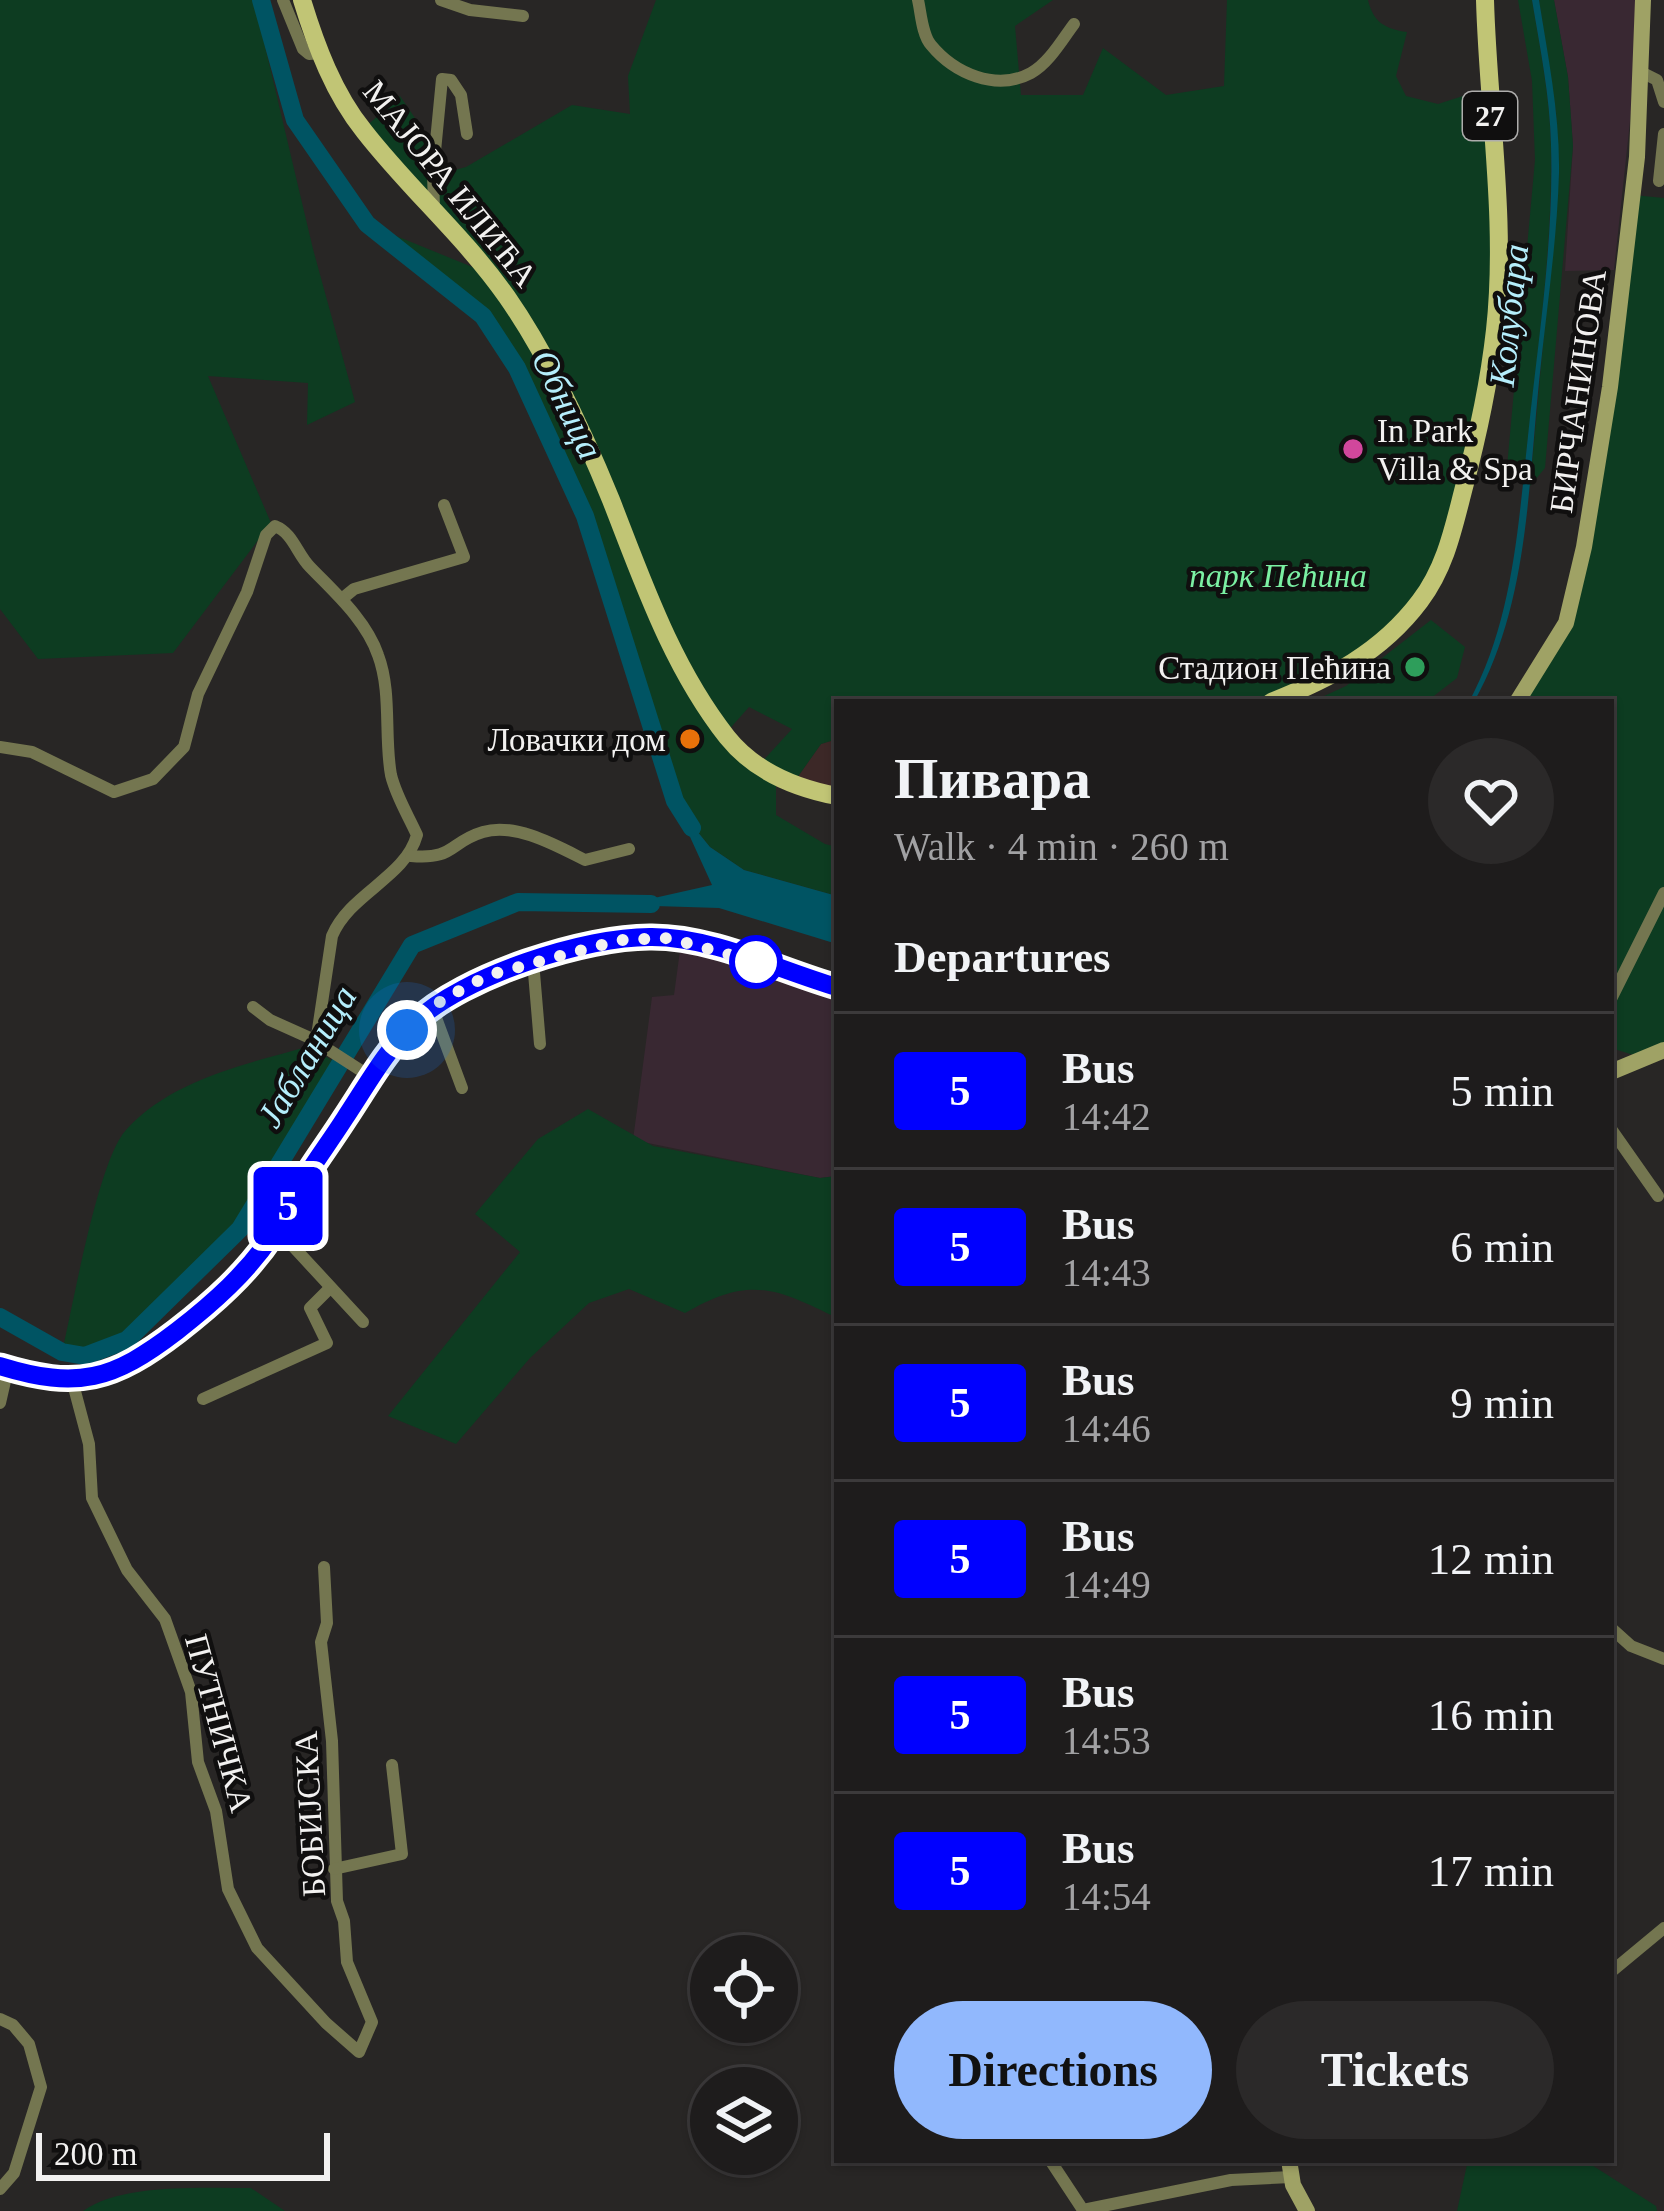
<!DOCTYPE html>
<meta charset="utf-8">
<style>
:root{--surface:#1e1c1c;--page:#2b2929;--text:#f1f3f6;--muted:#a1a1a3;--line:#3c3a3b;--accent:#91b8fd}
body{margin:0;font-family:Georgia,serif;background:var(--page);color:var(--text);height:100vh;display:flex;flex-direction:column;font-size:45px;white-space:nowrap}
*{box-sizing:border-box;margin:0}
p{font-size:39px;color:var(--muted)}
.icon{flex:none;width:66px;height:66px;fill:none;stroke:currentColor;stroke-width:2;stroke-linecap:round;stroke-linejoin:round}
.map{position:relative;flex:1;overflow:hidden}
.side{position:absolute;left:834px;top:699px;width:780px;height:1464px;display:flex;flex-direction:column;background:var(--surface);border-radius:0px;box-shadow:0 3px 9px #0004,0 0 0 3px var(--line)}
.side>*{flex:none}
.badge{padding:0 24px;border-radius:9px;font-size:42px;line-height:78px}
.buttons{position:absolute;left:690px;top:1935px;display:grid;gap:24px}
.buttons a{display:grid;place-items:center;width:108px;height:108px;border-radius:50%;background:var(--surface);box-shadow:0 3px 9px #0004,0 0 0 3px var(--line);font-size:60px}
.scale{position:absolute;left:36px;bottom:30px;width:294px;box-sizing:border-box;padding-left:12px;border:6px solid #f2f1f0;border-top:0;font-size:33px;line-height:42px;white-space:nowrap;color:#f2f1f0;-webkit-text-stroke:9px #100f0f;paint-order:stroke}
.you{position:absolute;width:60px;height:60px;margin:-30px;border:9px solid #fff;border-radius:50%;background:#1a73e8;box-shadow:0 0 0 18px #1a73e833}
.map>.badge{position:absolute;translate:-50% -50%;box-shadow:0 0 0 6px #fff}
h2{padding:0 60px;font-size:45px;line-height:108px}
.round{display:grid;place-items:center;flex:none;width:126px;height:126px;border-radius:63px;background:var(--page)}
.head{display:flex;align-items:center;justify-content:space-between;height:204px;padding:0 60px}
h1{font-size:57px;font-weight:700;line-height:90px}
.button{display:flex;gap:24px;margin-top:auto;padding:24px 60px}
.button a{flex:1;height:138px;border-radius:72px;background:var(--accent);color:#111;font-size:48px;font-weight:700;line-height:138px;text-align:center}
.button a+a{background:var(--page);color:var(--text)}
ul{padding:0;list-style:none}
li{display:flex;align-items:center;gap:36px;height:156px;padding:0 60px;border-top:3px solid var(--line)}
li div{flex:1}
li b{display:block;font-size:45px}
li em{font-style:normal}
li .badge{min-width:132px;font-weight:700;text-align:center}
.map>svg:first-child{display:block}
</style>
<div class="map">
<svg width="1664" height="2211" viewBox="0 0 1664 2211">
<rect width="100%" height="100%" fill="#282625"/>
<!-- commercial -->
<polygon fill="#3c2827" points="837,739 837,796 792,785 821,744"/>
<!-- industrial -->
<g fill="#392832">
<polygon points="1554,0 1636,0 1631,112 1614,270 1565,271 1573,146 1568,77"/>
<polygon points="681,943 837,995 837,1176 820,1178 633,1140 652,997 674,995"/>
</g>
<!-- green -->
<g fill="#0d3c21" fill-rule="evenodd">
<polygon points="0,0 254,0 313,249 355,402 307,425 308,383 208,376 271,523 173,653 38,659 0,609"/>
<path d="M 656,0 L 1053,0 L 1015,26 L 1021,95 L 1083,95 L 1103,48 L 1166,95 L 1224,86 L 1227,0 L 1368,0 C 1373,22 1385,29 1407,32 L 1396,76 L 1406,96 L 1438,104 L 1488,88 L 1495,328 L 1449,548 L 1400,625 L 1267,702 L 837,702 L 837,739 L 821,744 L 792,785 L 776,778 L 776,815 L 825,844 L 837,847 L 837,896 L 744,870 L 710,847 L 675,804 L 585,516 L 517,368 L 483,316 L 367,224 L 487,273 L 362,130 L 400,96 L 434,146 L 439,174 L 466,167 L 572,105 L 630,114 L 628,76 ZM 749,707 L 792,729 L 759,765 L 725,734 Z"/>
<path d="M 1518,0 L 1532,0 C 1540,48 1550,97 1551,146 C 1553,259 1534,373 1523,485 L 1507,467 L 1535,160 L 1532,81 Z"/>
<polygon points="1539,0 1554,0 1568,77 1573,146 1545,468 1530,486 1559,171 1556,112"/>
<polygon points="1633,195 1664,198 1664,1050 1640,1057 1611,1048 1611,702 1517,702 1566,623"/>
<polygon points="1431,620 1465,647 1457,678 1426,702 1311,702 1346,686"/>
<path d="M 310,1046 L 339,1065 L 240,1229 L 127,1340 L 85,1356 L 62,1352 C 73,1306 98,1160 126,1130 C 172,1079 247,1064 310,1046 Z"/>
<path d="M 588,1109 L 653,1146 L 820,1178 L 837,1176 L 837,1318 C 774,1287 749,1276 685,1313 L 629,1289 L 589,1303 L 530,1358 L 456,1444 L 388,1416 L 520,1252 L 475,1214 L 538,1139 Z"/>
<polygon points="1468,2160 1584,2160 1656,2206 1657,2211 1457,2211"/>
<path d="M 251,2188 L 285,2211 L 83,2211 C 121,2183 204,2188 251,2188 Z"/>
</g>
<!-- water -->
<g fill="#005463">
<path d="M 1532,0 L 1539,0 C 1548,57 1560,115 1559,173 C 1557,243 1546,312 1539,382 C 1528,489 1528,606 1474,702 L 1469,702 C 1513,620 1518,527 1528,436 C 1538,340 1554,242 1551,145 C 1550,96 1540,48 1532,0 Z"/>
<polygon points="675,804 710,847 744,870 837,896 837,944 719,908 623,905 712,885"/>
</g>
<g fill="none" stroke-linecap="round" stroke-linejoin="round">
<!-- river -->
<g stroke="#005463" stroke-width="18">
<polyline points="261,0 295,120 367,224 483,316 517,368 585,516 675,801 692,828"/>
<polyline points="0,1317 62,1352 85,1356 127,1340 240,1229 412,945 518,902 651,904"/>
</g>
<!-- street -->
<g stroke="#747650" stroke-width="12">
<polyline points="283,0 303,49 309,54 321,53"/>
<polyline points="441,0 470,10 523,16"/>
<path d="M 918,0 C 921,13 922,35 931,45 C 954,73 996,92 1031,73 C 1049,63 1062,40 1074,24"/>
<polyline points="1641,72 1657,80 1664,102"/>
<polyline points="1659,181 1664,134"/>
<polyline points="434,209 433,172 442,79 451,80 461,95 467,134"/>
<polyline points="343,598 354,589 464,557 444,505"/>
<path d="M 0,747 L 32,752 L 114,792 L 153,779 L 184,747 L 198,694 L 247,592 L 266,535 L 275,526 C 293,533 297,554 310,567 C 335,593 366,620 378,655 C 392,692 384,737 391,775 C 396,796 408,815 417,835 C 405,878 350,893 332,936 L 317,1036 L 326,1048 L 371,1077"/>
<path d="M 411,856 C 455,860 449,842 483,832 C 515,822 557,846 585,860 L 629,849"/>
<polyline points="533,961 540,1044"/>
<polyline points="1611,999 1664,893"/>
<polyline points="253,1007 270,1020 319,1042"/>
<polyline points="432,1007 462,1088"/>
<polyline points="1611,1129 1658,1196"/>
<polyline points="277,1229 363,1322"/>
<polyline points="72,1380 89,1444 92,1498 127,1570 165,1619 191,1692 198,1762 216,1811 228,1889 257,1948 326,2023 359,2052 372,2022 347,1962 344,1921 337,1901 332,1741 321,1642 327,1623 324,1567"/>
<polyline points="203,1399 327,1343 310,1308 330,1288"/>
<polyline points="0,1403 8,1368"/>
<polyline points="1611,1628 1631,1646 1664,1659"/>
<polyline points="334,1869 402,1854 392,1765"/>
<polyline points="1611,1972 1664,1928"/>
<polyline points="0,2019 13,2025 29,2044 41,2087 14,2173 0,2189"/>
<polyline points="1050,2160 1083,2210 1231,2180 1291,2177"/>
</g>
<!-- secondary -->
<g stroke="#9fa265" stroke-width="16">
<polyline points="1517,702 1566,623 1584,547 1610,387 1637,157 1643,0"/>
<polyline points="1611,1072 1664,1050"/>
<path d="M 0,1366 C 77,1391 114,1380 177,1331 C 201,1312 226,1294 245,1270 C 268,1244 282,1215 299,1186 C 315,1160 334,1136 351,1110 C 370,1079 388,1047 415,1022 C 463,976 586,936 652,937 C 710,937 781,970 837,987"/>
<polyline points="1289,2160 1293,2185 1307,2211"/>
</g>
<!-- primary -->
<g stroke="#c1c575" stroke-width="18">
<path d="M 302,0 C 316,46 334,94 364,131 C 409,189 465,237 507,297 C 548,356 584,434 611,500 C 643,582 672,667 727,737 C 755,772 795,788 837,796"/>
<path d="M 1271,702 C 1329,679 1381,653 1420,601 C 1445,568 1453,530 1463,491 C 1477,439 1489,384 1495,330 C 1507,221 1488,109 1485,0"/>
</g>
</g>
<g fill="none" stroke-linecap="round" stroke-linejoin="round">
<!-- line casing -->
<g stroke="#fff" stroke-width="27">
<path id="line" d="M 0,1366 C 78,1390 113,1380 177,1331 C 213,1303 247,1273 273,1234 C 282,1222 287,1207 295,1194 C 310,1168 329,1143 345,1118 C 367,1085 386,1050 415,1022 C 463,976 586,936 652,937 C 714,937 778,970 837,987"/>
</g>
<!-- line -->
<use href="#line" stroke="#00f" stroke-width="18"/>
<!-- walk -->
<polyline stroke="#f2f1f0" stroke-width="12" stroke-dasharray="0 21.6" points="407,1030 442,1000 489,975 620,940 669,938 756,962"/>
</g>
<!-- markers -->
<circle fill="#d1479c" stroke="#100f0f" stroke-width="4.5" cx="1353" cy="449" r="12"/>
<circle fill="#2e9e5b" stroke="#100f0f" stroke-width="4.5" cx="1415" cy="667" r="12"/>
<circle fill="#e8710a" stroke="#100f0f" stroke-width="4.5" cx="690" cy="739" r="12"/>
<circle fill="#fff" stroke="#00f" stroke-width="6" cx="756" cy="962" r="24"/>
<g text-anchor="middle" stroke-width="9" stroke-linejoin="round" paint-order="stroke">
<!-- shield labels -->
<rect fill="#100f0f" stroke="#aeadac" stroke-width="3" x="1463" y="92" width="54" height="48" rx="9"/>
<g font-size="30" font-weight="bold" fill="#f2f1f0">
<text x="1490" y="126">27</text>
</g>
<!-- street labels -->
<g font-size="33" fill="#f2f1f0" stroke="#100f0f">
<text transform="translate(451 183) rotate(51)" y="12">МАЈОРА ИЛИЋА</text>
<text transform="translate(1577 391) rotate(-82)" y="12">БИРЧАНИНОВА</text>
<text transform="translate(220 1723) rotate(75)" y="12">ПУТНИЧКА</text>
<text transform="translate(309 1814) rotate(-93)" y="12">БОБИЈСКА</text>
</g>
<!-- poi labels -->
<g font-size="33" fill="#f2f1f0" stroke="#100f0f" text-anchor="end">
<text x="1377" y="442" text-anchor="start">In Park<tspan x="1377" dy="38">Villa &amp; Spa</tspan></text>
<text x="1391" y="679">Стадион Пећина</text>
<text x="666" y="751">Ловачки дом</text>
</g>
<!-- park labels -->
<g font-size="33" font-style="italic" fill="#7bf0a3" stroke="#100f0f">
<text x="1278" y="587">парк Пећина</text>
</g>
<!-- water labels -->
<g font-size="36" font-style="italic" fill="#b5eefc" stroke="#100f0f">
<text transform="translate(1508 315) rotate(-84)" y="13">Колубара</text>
<text transform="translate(568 404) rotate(64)" y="13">Обница</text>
<text transform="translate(306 1056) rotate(-59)" y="13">Јабланица</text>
</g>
</g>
</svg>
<div class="buttons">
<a><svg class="icon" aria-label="locate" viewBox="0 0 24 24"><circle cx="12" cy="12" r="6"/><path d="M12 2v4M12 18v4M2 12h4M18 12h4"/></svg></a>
<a><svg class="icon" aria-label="layers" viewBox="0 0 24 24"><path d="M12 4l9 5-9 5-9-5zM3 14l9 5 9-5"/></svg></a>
</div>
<div class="scale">200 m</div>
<div class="you" style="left:407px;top:1030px"></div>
<b class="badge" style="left:288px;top:1206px;background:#00f;color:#fff">5</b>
<section class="side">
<div class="head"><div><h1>Пивара</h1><p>Walk · 4 min · 260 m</p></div><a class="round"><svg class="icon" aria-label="heart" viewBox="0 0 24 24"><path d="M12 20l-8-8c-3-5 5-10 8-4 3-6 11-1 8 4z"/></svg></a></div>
<h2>Departures</h2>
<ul>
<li><span class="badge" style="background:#00f;color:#fff">5</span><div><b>Bus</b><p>14:42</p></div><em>5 min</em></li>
<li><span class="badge" style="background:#00f;color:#fff">5</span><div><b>Bus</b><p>14:43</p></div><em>6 min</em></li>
<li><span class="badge" style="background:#00f;color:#fff">5</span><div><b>Bus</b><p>14:46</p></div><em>9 min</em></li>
<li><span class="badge" style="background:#00f;color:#fff">5</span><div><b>Bus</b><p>14:49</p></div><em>12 min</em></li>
<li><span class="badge" style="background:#00f;color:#fff">5</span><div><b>Bus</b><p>14:53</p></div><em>16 min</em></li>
<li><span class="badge" style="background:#00f;color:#fff">5</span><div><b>Bus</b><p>14:54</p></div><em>17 min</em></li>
</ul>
<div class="button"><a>Directions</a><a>Tickets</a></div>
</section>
</div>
